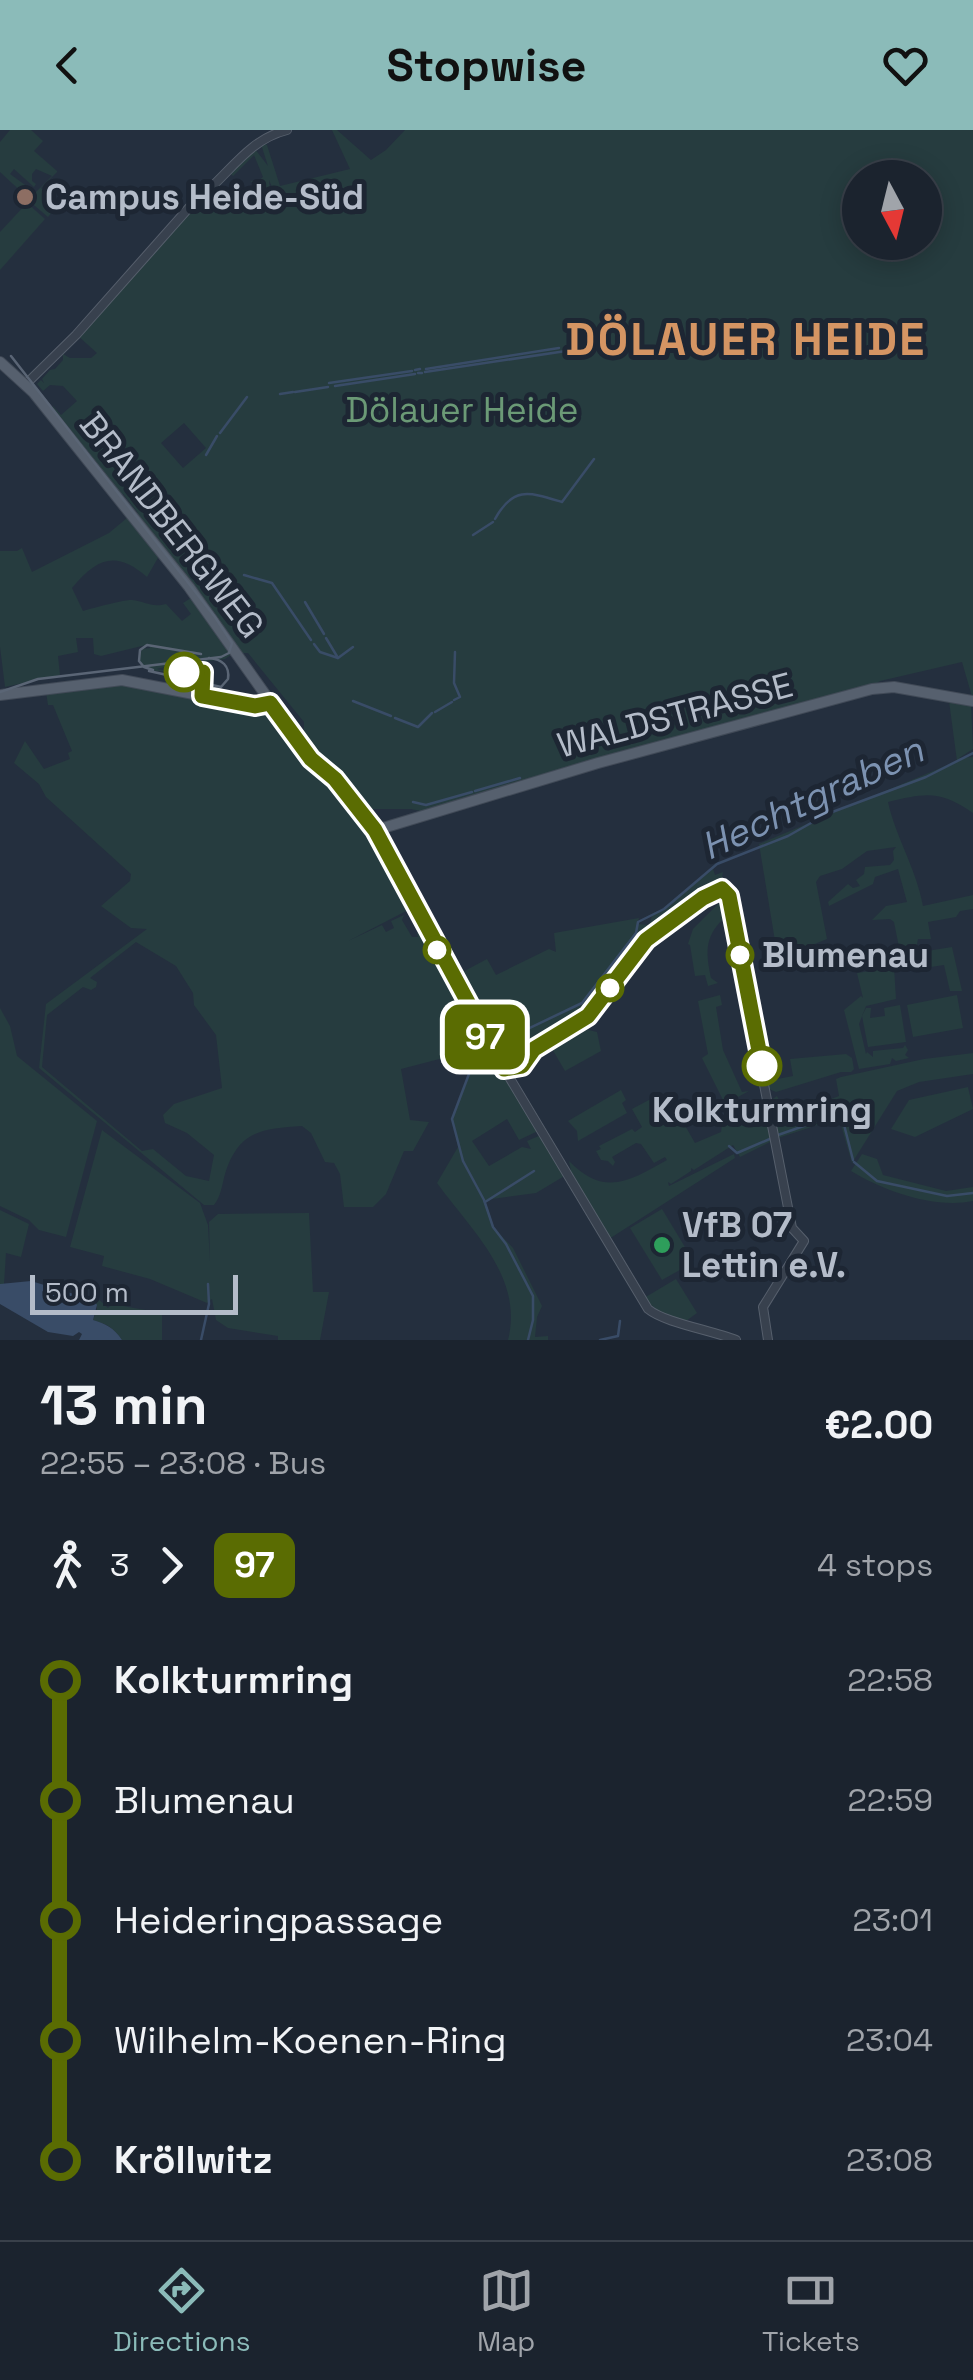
<!DOCTYPE html>
<meta charset="utf-8">
<style>
:root{--surface:#1b232e;--page:#282f3a;--text:#f1f3f6;--muted:#a0a4aa;--line:#39404a;--accent:#8bbbb9}
body{margin:0;font-family:"Space Grotesk",sans-serif;background:var(--page);color:var(--text);height:100vh;display:flex;flex-direction:column;font-size:38px;white-space:nowrap}
*{box-sizing:border-box;margin:0}
p{font-size:32px;color:var(--muted)}
.icon{flex:none;width:55px;height:55px;fill:none;stroke:currentColor;stroke-width:2;stroke-linecap:round;stroke-linejoin:round}
.map{position:relative;height:1210px;overflow:hidden}
.sheet{display:flex;flex-direction:column;background:var(--surface);flex:1}
.sheet>*{flex:none}
.badge{padding:0 20px;border-radius:15px;font-size:35px;line-height:65px}
.needle{width:65px;rotate:173deg}
.tools{position:absolute;left:842px;top:30px;display:grid;gap:20px}
.tools a{display:grid;place-items:center;width:100px;height:100px;border-radius:50%;background:var(--surface);box-shadow:0 5px 25px #0003,0 0 0 2px var(--line);font-size:50px}
.scale{position:absolute;left:30px;bottom:25px;width:208px;box-sizing:border-box;padding-left:10px;border:5px solid #b4bcc9;border-top:0;font-size:28px;line-height:35px;white-space:nowrap;color:#b4bcc9;-webkit-text-stroke:8px #1d2633;paint-order:stroke}
.map>.badge{position:absolute;translate:-50% -50%;box-shadow:0 0 0 5px #fff}
.legs{display:flex;align-items:center;gap:15px;height:110px;padding:0 40px;font-size:32px}
.legs p{margin-inline-start:auto}
.headline{display:flex;align-items:center;justify-content:space-between;height:170px;padding:0 40px}
h1{font-size:55px;font-weight:700;line-height:75px}
ul{padding:0 40px;list-style:none}
li{display:flex;align-items:center;gap:35px;height:120px;font-size:38px}
li i{display:grid;place-items:center;width:15px;height:100%;margin:0 12px;background:currentColor}
li i::after{content:'';width:25px;height:25px;margin:-12px;border:8px solid;border-radius:50%;background:var(--surface)}
li p{margin-inline-start:auto}
li:first-child i{background:linear-gradient(#0000 50%,currentColor 0)}
li:last-child i{background:linear-gradient(currentColor 50%,#0000 0)}
header{display:flex;justify-content:space-between;align-items:center;height:130px;padding:0 40px;background:var(--accent);color:#111;font-size:45px;font-weight:700}
.dock{display:flex;justify-content:space-around;align-items:center;height:140px;border-top:2px solid var(--line);background:var(--surface);font-size:28px;color:var(--muted)}
.dock a{display:grid;justify-items:center;gap:5px}
.dock .selected{color:var(--accent)}
.map>svg:first-child{display:block}
</style>
<header><svg class="icon" aria-label="back" viewBox="0 0 24 24"><path d="M15 5l-7 7 7 7"/></svg>Stopwise<svg class="icon" aria-label="heart" viewBox="0 0 24 24"><path d="M12 20l-8-8c-3-5 5-10 8-4 3-6 11-1 8 4z"/></svg></header>
<div class="map">
<svg width="973" height="1210" viewBox="0 0 973 1210">
<rect width="100%" height="100%" fill="#242f3e"/>
<!-- green -->
<g fill="#263c3f" fill-rule="evenodd">
<polygon points="10,0 31,0 43,11 34,21 57,41 57,42 41,58 58,75 48,87 28,70 52,46 36,39 32,44 32,51 36,54 34,57 14,39 10,44 32,60 26,66 0,42 0,12"/>
<path d="M 332,0 L 337,0 L 371,30 L 386,20 L 405,0 L 973,0 L 973,570 L 962,532 L 880,551 L 870,557 L 426,682 L 411,679 L 360,679 L 304,603 L 304,592 L 248,523 L 242,523 L 245,532 L 205,475 L 210,478 L 153,408 L 147,397 L 145,398 L 135,386 L 138,383 L 123,364 L 118,365 L 113,358 L 115,356 L 51,280 L 53,276 L 61,285 L 77,271 L 63,256 L 50,255 L 43,261 L 37,254 L 41,250 L 44,253 L 42,249 L 50,240 L 55,239 L 63,230 L 63,224 L 70,228 L 91,228 L 97,223 L 77,205 L 194,75 L 272,63 L 277,58 L 272,57 L 269,50 L 270,61 L 250,51 L 258,51 L 263,47 L 254,25 L 233,46 L 230,43 L 255,19 L 268,36 L 260,11 L 267,15 L 280,56 L 350,39 ZM 860,48 L 925,48 L 925,112 L 860,112 ZM 184,293 L 206,318 L 183,338 L 161,313 Z"/>
<polygon points="27,73 45,89 0,140 0,102"/>
<path d="M 127,388 L 159,426 L 147,447 C 116,420 97,428 72,458 L 83,481 C 89,479 126,469 132,470 C 145,471 151,478 166,474 L 182,491 L 191,484 L 183,473 L 191,468 L 232,524 L 225,529 L 201,532 L 208,528 L 168,532 L 168,536 L 157,539 L 168,541 C 156,542 143,541 139,528 L 142,519 L 150,518 L 150,514 L 101,526 L 94,524 L 93,508 L 76,508 L 78,522 L 58,526 L 60,545 L 5,557 L 0,517 L 0,421 L 17,421 L 22,418 L 32,442 L 109,403 Z"/>
<path d="M 122,546 L 246,578 L 268,580 L 332,648 L 374,700 L 414,777 L 348,811 L 382,795 L 386,802 L 394,798 L 391,791 L 404,785 L 402,790 L 412,807 L 418,807 L 417,803 L 421,801 L 422,810 L 427,808 L 432,816 L 425,820 L 432,834 L 442,830 L 475,895 L 465,909 L 475,901 L 481,903 L 538,1001 L 519,1010 L 507,989 L 472,1011 L 489,1036 L 522,1017 L 531,1019 L 527,1011 L 541,1005 L 566,1045 L 536,1063 L 485,1070 L 493,1097 L 513,1118 L 542,1176 L 537,1187 L 535,1207 L 548,1206 L 548,1210 L 508,1210 C 524,1147 471,1100 437,1053 L 458,1017 L 452,989 L 475,928 L 459,917 L 451,926 L 401,939 L 410,990 L 429,992 L 413,1021 L 404,1021 L 386,1064 L 373,1077 L 344,1077 L 340,1044 L 334,1033 L 325,1032 L 311,1003 L 302,996 C 262,999 239,1000 225,1044 C 222,1055 221,1066 214,1075 L 204,1075 L 39,938 L 46,874 L 147,799 L 131,798 L 101,776 L 130,751 L 131,744 L 46,667 L 39,654 L 14,633 L 25,611 L 44,639 L 70,629 L 68,623 L 72,621 L 53,575 L 48,575 L 46,562 ZM 136,812 L 176,836 L 193,863 L 194,875 L 216,905 L 222,958 L 174,974 L 163,985 L 165,993 L 187,1003 L 214,1025 L 209,1051 L 186,1046 L 153,1019 L 142,1021 L 42,937 L 47,885 L 83,857 L 91,860 L 96,857 L 97,852 L 90,848 Z"/>
<path d="M 949,571 L 971,574 L 973,619 L 959,628 L 973,627 L 973,683 C 940,660 926,663 888,672 C 896,708 916,738 923,776 L 973,765 L 973,779 L 960,781 L 956,787 L 928,792 L 931,809 L 918,809 L 916,820 L 900,822 L 894,792 L 890,789 L 872,790 L 886,776 L 907,772 L 898,739 L 875,747 L 873,754 L 829,776 L 828,772 L 848,754 L 853,758 L 860,756 L 856,750 L 864,744 L 865,737 L 890,735 L 894,730 L 893,721 L 896,717 L 867,721 L 842,739 L 820,746 L 816,752 L 827,809 L 778,829 L 759,714 L 957,631 Z"/>
<path d="M 713,739 L 715,745 L 723,742 L 721,753 L 693,769 L 654,800 L 650,798 L 653,803 C 623,839 553,932 505,934 L 457,845 L 487,829 L 496,845 L 549,819 L 556,822 L 554,803 L 639,788 L 637,794 L 649,795 L 653,783 L 664,779 Z"/>
<path d="M 723,769 L 728,791 L 723,789 C 704,808 706,823 711,848 L 718,853 L 708,856 L 705,845 L 695,846 L 690,815 L 688,814 L 693,799 Z"/>
<polygon points="952,817 962,861 950,861 944,835 904,841 903,827 913,825 908,824"/>
<polygon points="894,837 896,869 866,876 859,894 866,924 867,922 873,927 873,921 903,918 905,915 908,920 905,925 909,928 896,931 892,928 890,934 859,939 844,880 861,866 863,868 857,843"/>
<polygon points="720,865 722,875 716,877 723,920 742,962 749,961 725,974 702,928 708,924 698,871"/>
<polygon points="957,865 963,898 913,907 907,875"/>
<polygon points="900,875 906,912 868,917 862,886 866,878 871,878 870,888 885,886 884,878"/>
<polygon points="0,878 10,896 17,926 97,991 66,1107 39,1100 29,1090 0,1076"/>
<polygon points="585,899 597,902 601,921 565,941 551,917"/>
<polygon points="973,923 973,944 919,952 897,961 852,1033 839,988 778,1008 770,971 777,966 787,986 839,966 836,949 841,947 924,929"/>
<polygon points="846,924 852,928 854,939 851,942 841,942 776,962 769,959 767,951 793,946 790,929"/>
<polygon points="968,957 973,979 915,1007 891,999 909,970"/>
<polygon points="621,960 626,970 622,973 627,983 578,1011 577,1001 568,991"/>
<path d="M 662,963 L 673,979 L 675,978 L 695,1013 L 721,1002 L 722,994 L 729,988 L 727,984 L 738,984 L 766,972 L 774,1010 L 740,1027 L 733,1015 L 694,1040 L 691,1038 L 691,1041 L 671,1054 L 668,1052 L 669,1056 L 734,1024 L 735,1028 L 609,1109 L 572,1046 L 569,1031 C 606,1069 632,1049 667,1030 L 665,1027 L 654,1033 L 641,1014 L 636,1013 L 612,1027 L 615,1032 L 613,1036 L 608,1031 L 601,1030 L 596,1021 L 601,1019 L 599,1016 L 632,999 L 635,1002 L 642,997 L 632,979 Z"/>
<polygon points="102,1000 200,1073 208,1095 210,1132 209,1092 218,1084 309,1083 313,1162 329,1162 320,1210 278,1210 278,1206 228,1198 216,1190 212,1169 207,1173 150,1149 102,1136 104,1126 70,1117"/>
<path d="M 862,1024 L 877,1029 L 883,1045 L 946,1061 L 973,1057 L 973,1071 C 934,1079 884,1061 851,1041 Z"/>
<polygon points="662,1079 694,1132 662,1150 630,1098"/>
<polygon points="0,1080 29,1094 21,1127 6,1123 4,1154 0,1154"/>
<polygon points="676,1149 697,1183 686,1191 664,1187 644,1168"/>
<path d="M 95,1166 L 108,1178 L 112,1174 L 162,1183 L 162,1210 L 122,1210 C 111,1195 107,1195 93,1190 L 97,1179 Z"/>
</g>
<!-- water -->
<path fill="#394c67" d="M 31,1151 L 94,1170 L 97,1175 L 93,1190 C 106,1194 113,1197 122,1210 L 79,1210 L 82,1204 L 79,1202 L 73,1206 L 48,1202 L 0,1174 L 0,1154 Z"/>
<g fill="none" stroke-linecap="round" stroke-linejoin="round">
<!-- stream -->
<g stroke="#394c67" stroke-width="2.5">
<polyline points="426,239 559,218"/>
<polyline points="415,240 420,239"/>
<polyline points="425,242 566,221"/>
<polyline points="418,243 422,243"/>
<polyline points="329,253 412,241"/>
<polyline points="335,256 415,244"/>
<polyline points="295,262 328,257"/>
<polyline points="280,264 293,262"/>
<polyline points="220,303 247,267"/>
<polyline points="206,325 217,306"/>
<path d="M 495,389 C 513,356 529,362 562,372 L 594,329"/>
<polyline points="473,405 493,392"/>
<polyline points="244,445 272,453 311,510"/>
<polyline points="305,472 324,504"/>
<polyline points="326,508 338,528"/>
<polyline points="314,514 320,522 338,528 353,517"/>
<polyline points="454,570 460,567 454,553 455,522"/>
<polyline points="353,571 391,586"/>
<polyline points="435,582 452,572"/>
<polyline points="395,588 418,597 432,583"/>
<polyline points="475,661 520,648"/>
<polyline points="413,672 426,675 472,662"/>
<polyline points="496,914 582,873 636,803 638,792 664,779 717,734 788,706 827,684 926,647 973,623"/>
<polyline points="487,920 475,928 452,989 463,1031 484,1070 493,1097 506,1114 533,1166 533,1190 528,1210"/>
<polyline points="778,1005 841,983 853,1030"/>
<polyline points="729,1016 737,1023 772,1008"/>
<polyline points="854,1032 877,1051 947,1066 973,1063"/>
<polyline points="485,1072 534,1041"/>
<polyline points="201,1210 209,1174 208,1154"/>
<polyline points="600,1210 618,1206 620,1191"/>
</g>
<!-- minor casing -->
<g stroke="#565f6c" stroke-width="10">
<g id="minor">
<path d="M 26,254 L 76,205 L 194,72 C 227,48 246,10 287,0"/>
<path d="M 379,708 L 478,895 L 648,1179 C 665,1193 711,1200 736,1210"/>
<polyline points="504,939 522,936 534,919 588,886 647,810 706,766 721,759 726,760 792,1098 804,1111 763,1177 768,1210"/>
</g>
</g>
<!-- major casing -->
<g stroke="#414a57" stroke-width="12">
<g id="major">
<polyline points="0,232 33,262 189,457 311,629 335,649 376,702"/>
<polyline points="0,565 122,550 245,574 270,573"/>
<polyline points="383,698 598,633 872,559 894,557 973,571"/>
</g>
</g>
<!-- minor -->
<use href="#minor" stroke="#38414e" stroke-width="8"/>
<!-- major -->
<use href="#major" stroke="#56606e" stroke-width="10"/>
<!-- tram -->
<g stroke="#5a6575" stroke-width="2.5">
<polyline points="153,540 144,537 139,531 140,520 147,515 201,524"/>
<path d="M 149,541 L 221,557 L 228,549 C 230,536 222,529 209,528"/>
<polyline points="0,562 38,549 221,527 229,523 232,513 215,487 11,226"/>
</g>
</g>
<g fill="none" stroke-linecap="round" stroke-linejoin="round">
<!-- line-1 casing -->
<g stroke="#fff" stroke-width="22">
<polyline id="line-1" points="184,542 203,542 202,566 255,576 270,573 311,629 335,649 375,700 504,939 522,936 534,919 588,886 646,810 703,768 722,759 729,766 762,936"/>
</g>
<!-- line-1 -->
<use href="#line-1" stroke="#5a6c02" stroke-width="15"/>
</g>
<!-- markers -->
<circle fill="#8d6e63" stroke="#1d2633" stroke-width="4" cx="25" cy="67" r="10"/>
<g fill="#fff" stroke="#5a6c02" stroke-width="5">
<circle cx="184" cy="542" r="18"/>
<circle cx="437" cy="820" r="12"/>
<circle cx="740" cy="825" r="12"/>
<circle cx="610" cy="858" r="12"/>
<circle cx="762" cy="936" r="18"/>
</g>
<circle fill="#2e9e5b" stroke="#1d2633" stroke-width="4" cx="662" cy="1115" r="10"/>
<g text-anchor="middle" stroke-width="10" stroke-linejoin="round" paint-order="stroke">
<!-- poi labels -->
<g font-size="35" font-weight="bold" fill="#b4bcc9" stroke="#1d2633" text-anchor="start">
<text x="45" y="79">Campus Heide-Süd</text>
<text x="682" y="1107">VfB 07<tspan x="682" dy="40">Lettin e.V.</tspan></text>
</g>
<!-- park labels -->
<g font-size="35" fill="#6b9a76" stroke="#1d2633">
<text x="462" y="292">Dölauer Heide</text>
</g>
<!-- street labels -->
<g font-size="35" fill="#b4bcc9" stroke="#1d2633">
<text transform="translate(172 395) rotate(52)" y="12">BRANDBERGWEG</text>
<text transform="translate(675 585) rotate(-15)" y="12">WALDSTRASSE</text>
</g>
<!-- stop labels -->
<g font-size="35" font-weight="bold" fill="#b4bcc9" stroke="#1d2633" text-anchor="start">
<text x="762" y="837">Blumenau</text>
<text x="762" y="992" text-anchor="middle">Kolkturmring</text>
</g>
<!-- water labels -->
<g font-size="38" font-style="italic" fill="#7c92b1" stroke="#1d2633">
<text transform="translate(812 668) rotate(-25)" y="13">Hechtgraben</text>
</g>
<!-- district labels -->
<g font-size="45" font-weight="bold" letter-spacing="2.5" fill="#d59563" stroke="#1d2633">
<text x="746" y="225">DÖLAUER HEIDE</text>
</g>
</g>
</svg>
<div class="tools">
<a><svg class="needle" viewBox="-14 -14 28 28"><path d="M0-13l5 13h-10z" fill="#e53935"/><path d="M0 13l5-13h-10z" fill="#a0a4aa"/></svg></a>
</div>
<div class="scale">500 m</div>
<b class="badge" style="left:485px;top:907px;background:#5a6c02;color:#fff">97</b>
</div>
<section class="sheet">
<div class="headline"><div><h1>13 min</h1><p>22:55 – 23:08 · Bus</p></div><b>€2.00</b></div>
<div class="legs"><svg class="icon" aria-label="walk" viewBox="0 0 24 24"><circle cx="13" cy="4" r="2"/><path d="M13 8l-2 6 4 7M11 14l-3 7M7 12l3-4h3l4 4"/></svg>3<svg class="icon" aria-label="forward" viewBox="0 0 24 24"><path d="M9 5l7 7-7 7"/></svg><b class="badge" style="background:#5a6c02;color:#fff">97</b><p>4 stops</p></div>
<ul>
<li><i style="color:#5a6c02"></i><b>Kolkturmring</b><p>22:58</p></li>
<li><i style="color:#5a6c02"></i><span>Blumenau</span><p>22:59</p></li>
<li><i style="color:#5a6c02"></i><span>Heideringpassage</span><p>23:01</p></li>
<li><i style="color:#5a6c02"></i><span>Wilhelm-Koenen-Ring</span><p>23:04</p></li>
<li><i style="color:#5a6c02"></i><b>Kröllwitz</b><p>23:08</p></li>
</ul>
</section>
<nav class="dock">
<a class="selected"><svg class="icon" aria-label="directions" viewBox="0 0 24 24"><path d="M12 3l9 9-9 9-9-9zM9 14v-3h6M13 9l2 2-2 2"/></svg>Directions</a>
<a><svg class="icon" aria-label="map" viewBox="0 0 24 24"><path d="M3 6l6-2 6 2 6-2v14l-6 2-6-2-6 2zM9 4v14M15 6v14"/></svg>Map</a>
<a><svg class="icon" aria-label="tickets" viewBox="0 0 24 24"><path d="M3 7h18v10H3zM15 7v10"/></svg>Tickets</a>
</nav>
